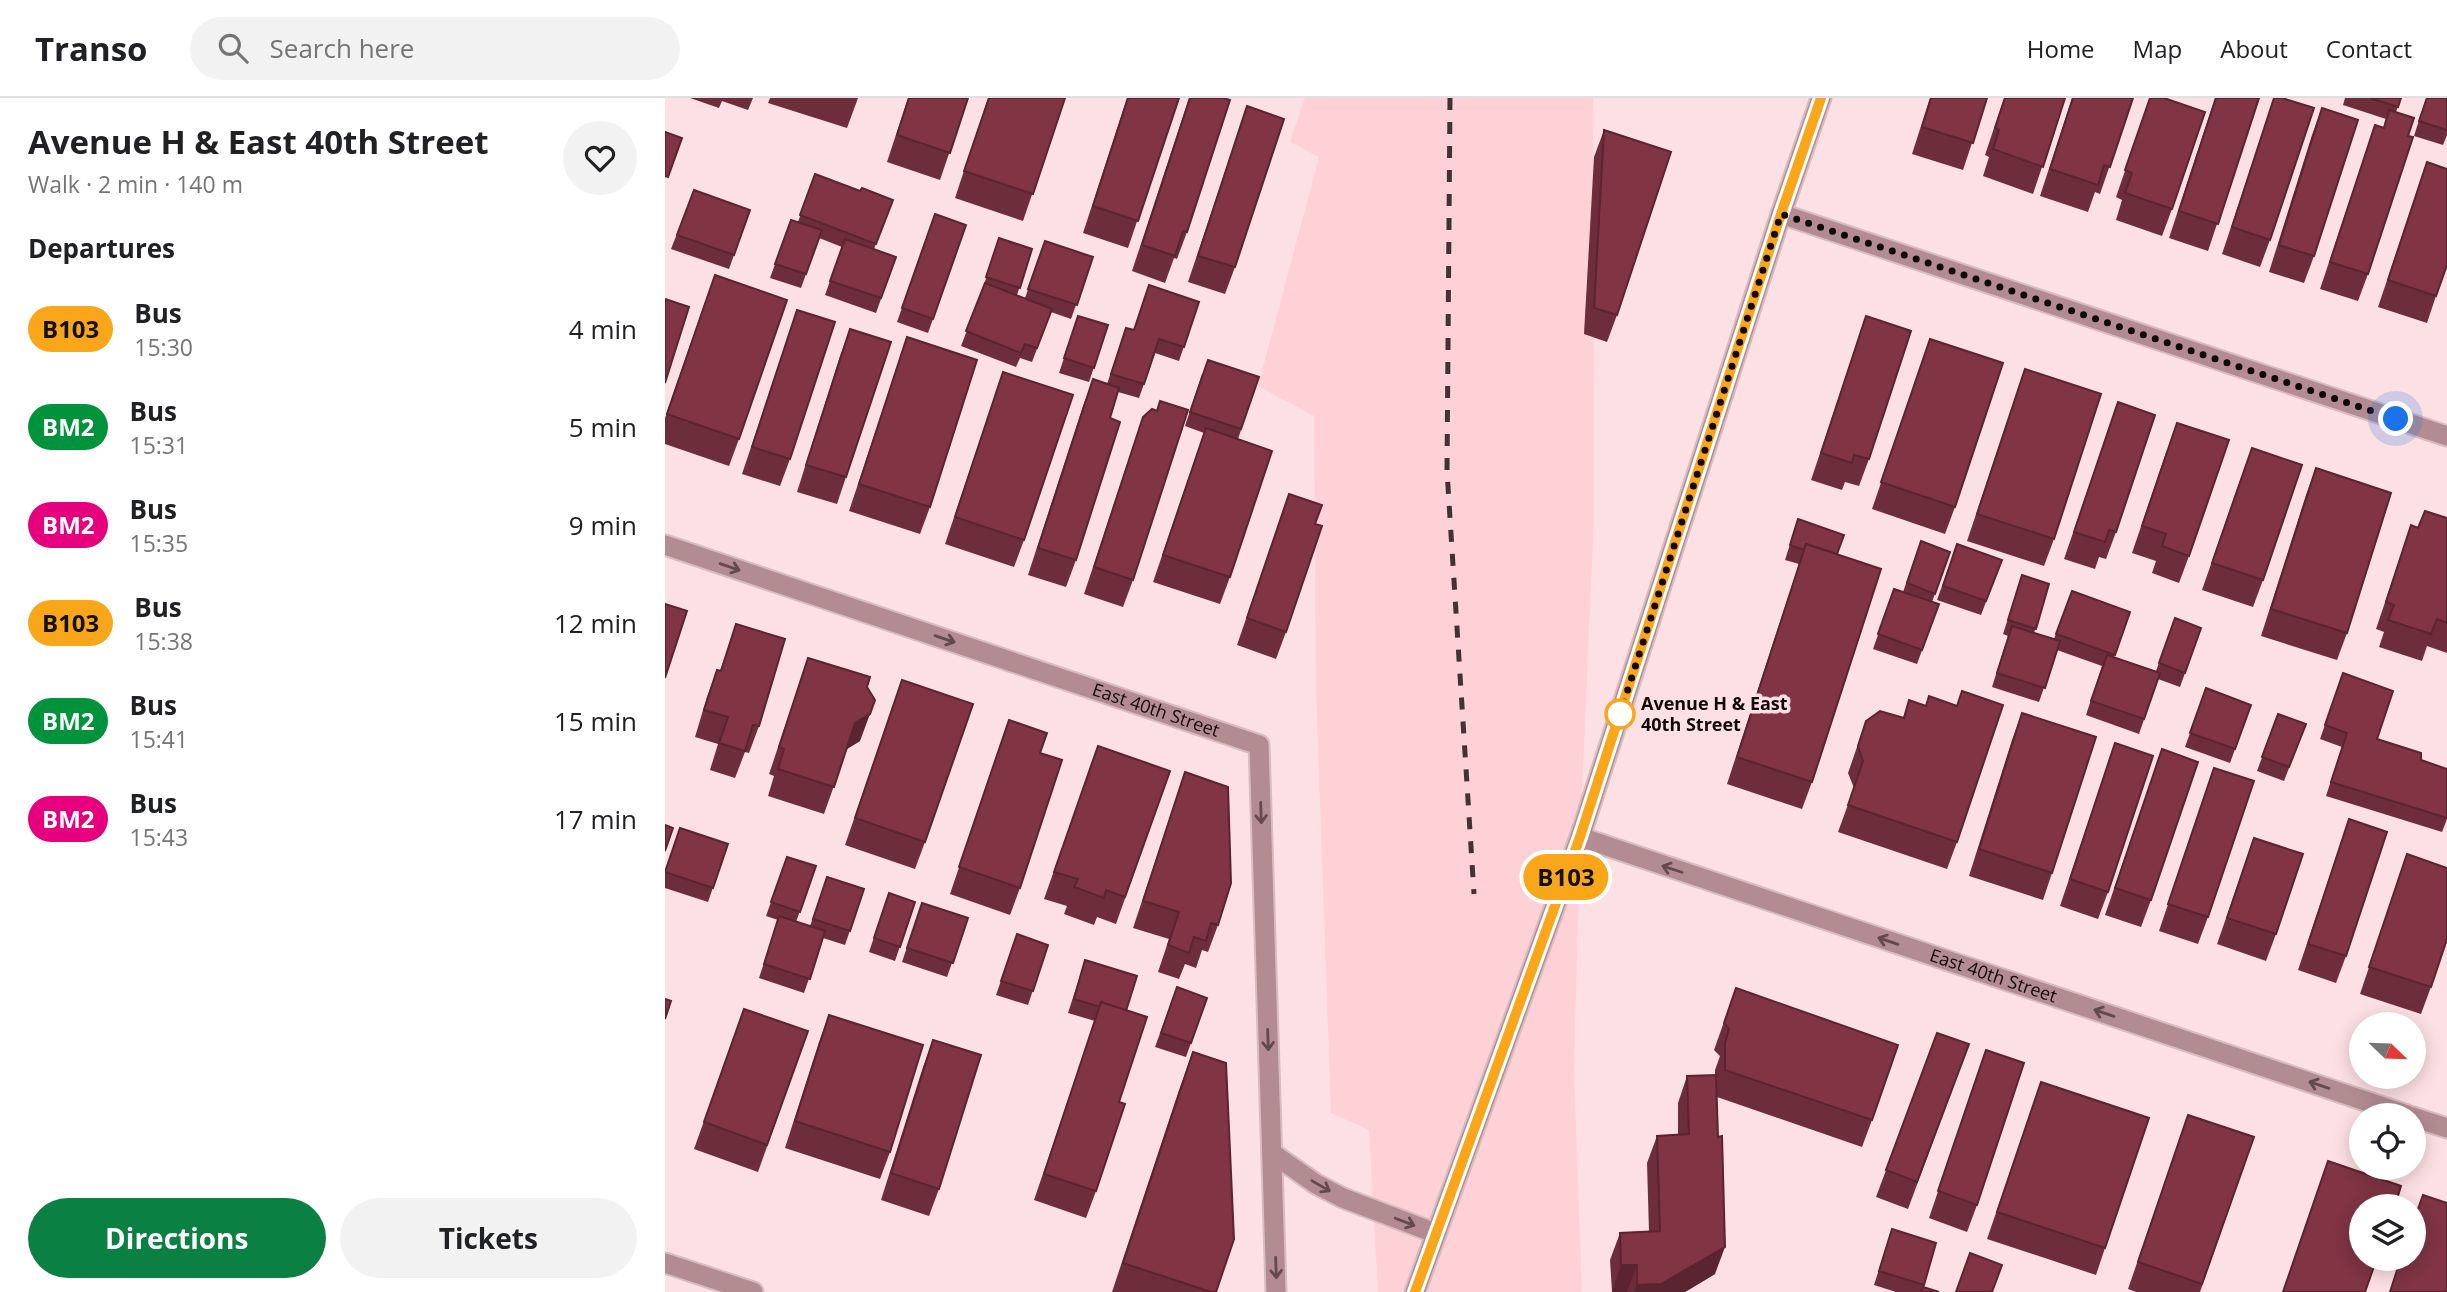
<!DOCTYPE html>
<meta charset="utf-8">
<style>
:root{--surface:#fff;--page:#f2f2f2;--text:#202124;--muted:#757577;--line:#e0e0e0;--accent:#0b8043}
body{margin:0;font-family:"Open Sans",sans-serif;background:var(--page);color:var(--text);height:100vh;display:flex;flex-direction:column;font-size:26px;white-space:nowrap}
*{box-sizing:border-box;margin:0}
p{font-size:23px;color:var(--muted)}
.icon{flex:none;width:38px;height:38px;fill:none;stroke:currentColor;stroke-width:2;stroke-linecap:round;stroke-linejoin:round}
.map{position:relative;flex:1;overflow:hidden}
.drawer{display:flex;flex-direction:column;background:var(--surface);width:665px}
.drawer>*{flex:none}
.badge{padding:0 14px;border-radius:23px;font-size:24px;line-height:46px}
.needle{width:46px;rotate:113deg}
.tools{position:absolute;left:1684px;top:914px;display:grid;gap:14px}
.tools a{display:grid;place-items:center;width:77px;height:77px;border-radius:50%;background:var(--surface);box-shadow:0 4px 18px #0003;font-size:35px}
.you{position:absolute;width:35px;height:35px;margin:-18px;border:5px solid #fff;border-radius:50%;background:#1a73e8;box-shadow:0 0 0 10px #1a73e833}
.map>.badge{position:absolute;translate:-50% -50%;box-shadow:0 0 0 4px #fff}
h2{padding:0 28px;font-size:26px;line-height:63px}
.round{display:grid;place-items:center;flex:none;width:74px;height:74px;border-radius:37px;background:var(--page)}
.head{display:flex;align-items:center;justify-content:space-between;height:119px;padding:0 28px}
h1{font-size:33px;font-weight:700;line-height:52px}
.button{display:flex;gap:14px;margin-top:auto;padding:14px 28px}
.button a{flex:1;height:80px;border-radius:42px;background:var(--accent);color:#fff;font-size:28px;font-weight:700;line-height:80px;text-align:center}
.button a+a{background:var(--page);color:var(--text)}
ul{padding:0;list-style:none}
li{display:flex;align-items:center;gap:21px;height:98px;padding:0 28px}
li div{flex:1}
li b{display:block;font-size:26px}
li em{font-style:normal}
li .badge{min-width:77px;font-weight:700;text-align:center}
header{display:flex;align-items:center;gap:42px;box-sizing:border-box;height:98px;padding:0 35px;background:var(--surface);border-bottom:2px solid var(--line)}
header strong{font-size:33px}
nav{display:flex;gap:38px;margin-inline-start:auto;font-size:24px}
.search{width:490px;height:63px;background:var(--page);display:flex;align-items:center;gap:18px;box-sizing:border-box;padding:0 24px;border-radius:38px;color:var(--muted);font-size:26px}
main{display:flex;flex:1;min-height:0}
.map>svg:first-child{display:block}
</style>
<header>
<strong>Transo</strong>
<div class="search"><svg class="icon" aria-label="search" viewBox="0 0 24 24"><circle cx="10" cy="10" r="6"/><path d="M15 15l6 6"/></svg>Search here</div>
<nav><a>Home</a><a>Map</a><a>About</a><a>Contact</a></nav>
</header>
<main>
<section class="drawer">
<div class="head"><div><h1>Avenue H &amp; East 40th Street</h1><p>Walk · 2 min · 140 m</p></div><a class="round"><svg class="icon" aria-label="heart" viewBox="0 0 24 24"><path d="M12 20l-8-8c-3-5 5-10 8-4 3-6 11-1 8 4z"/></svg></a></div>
<h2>Departures</h2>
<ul>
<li><span class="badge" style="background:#faa61a;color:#111">B103</span><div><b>Bus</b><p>15:30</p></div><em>4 min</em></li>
<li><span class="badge" style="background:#00933c;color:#fff">BM2</span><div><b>Bus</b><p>15:31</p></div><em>5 min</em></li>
<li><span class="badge" style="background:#e6007e;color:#fff">BM2</span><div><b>Bus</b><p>15:35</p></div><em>9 min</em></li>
<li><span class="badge" style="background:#faa61a;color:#111">B103</span><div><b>Bus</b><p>15:38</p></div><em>12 min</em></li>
<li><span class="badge" style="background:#00933c;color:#fff">BM2</span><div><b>Bus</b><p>15:41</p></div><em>15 min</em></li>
<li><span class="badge" style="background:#e6007e;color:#fff">BM2</span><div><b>Bus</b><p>15:43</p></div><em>17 min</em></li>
</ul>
<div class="button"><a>Directions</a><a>Tickets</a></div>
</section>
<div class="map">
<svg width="1782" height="1194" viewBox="0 0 1782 1194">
<rect width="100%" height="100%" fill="#fde0e3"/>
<!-- built -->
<polygon fill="#fed1d7" points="640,0 928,0 929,418 915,739 909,974 917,1194 713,1194 704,1032 666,1015 651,592 649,318 593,288 654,59 625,44"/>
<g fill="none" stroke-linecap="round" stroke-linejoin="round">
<!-- minor casing -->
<g stroke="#d8bdc0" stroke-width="23">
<g id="minor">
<polyline points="1116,116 1782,338"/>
<path id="s1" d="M 0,447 L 594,647 L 611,1194"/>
<path id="s2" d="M 915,739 L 1742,1017"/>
<polyline points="1748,1019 1782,1030"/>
<polyline points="607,1055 651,1086 678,1100 770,1135"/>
<polyline points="0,1165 88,1194"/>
<polyline points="750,1194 915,739 1116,116 1156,0"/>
</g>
</g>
<!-- minor -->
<use href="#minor" stroke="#b38c91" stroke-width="19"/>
<!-- rail -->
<polyline stroke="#413233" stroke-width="5" stroke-dasharray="12 12" stroke-linecap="butt" points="785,0 782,373 809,796"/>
</g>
<!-- wall -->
<g fill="#6e2d3a">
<polygon points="25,0 88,0 83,12 57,3 54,10"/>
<polygon points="105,0 193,0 182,30 103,5"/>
<polygon points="243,0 303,0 275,82 222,64"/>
<polygon points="323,0 400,0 358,123 290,100"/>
<polygon points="462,0 514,0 463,150 418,135"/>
<polygon points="524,0 522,134 512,161 509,160 500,185 467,173"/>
<polygon points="1265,0 1322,0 1298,72 1247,56"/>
<polygon points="1339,0 1400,0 1368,96 1318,78 1324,59 1320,57"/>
<polygon points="1407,0 1468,0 1435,96 1430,94 1423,114 1375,98"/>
<polygon points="1485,0 1507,111 1497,138 1451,122 1457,102 1451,99"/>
<polygon points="1550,0 1594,0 1543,153 1504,140"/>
<polygon points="1609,0 1605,142 1595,169 1557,156"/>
<polygon points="1680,0 1736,0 1731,14 1703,176 1693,203 1655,191 1710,27 1718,30 1721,21 1678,7"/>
<polygon points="1761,0 1782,0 1782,37 1778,47 1749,38"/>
<polygon points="582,8 570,169 560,196 523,184"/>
<polygon points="1657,10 1649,158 1639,185 1604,174 1647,37"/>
<polygon points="939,32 952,217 942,244 919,236 929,59"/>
<polygon points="1762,64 1771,198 1762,225 1713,209"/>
<polygon points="150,76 195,93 228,102 209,151 231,159 211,215 160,197 177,149 154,140 136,190 105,180 126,122 133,124"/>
<polygon points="29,92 85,112 64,171 6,151"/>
<polygon points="270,116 301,127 263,235 232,224"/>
<polygon points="334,140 367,151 352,197 360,200 380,143 428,159 406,221 386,214 367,264 355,260 351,269 296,248 317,193"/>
<polygon points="40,204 74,341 64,368 0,346 0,320"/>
<polygon points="534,204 514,263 490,255 474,300 453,294 445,320 411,462 401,489 363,477 418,308 428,281 442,286 461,230 469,232"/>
<polygon points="132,212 125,361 115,388 77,376"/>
<polygon points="413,218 443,227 424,284 394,275"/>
<polygon points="1201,218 1204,361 1194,388 1180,384 1177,392 1146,382"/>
<polygon points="185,231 181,379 172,406 132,394 175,258"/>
<polygon points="242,239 265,409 255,436 184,413"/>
<polygon points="1265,241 1290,409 1280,436 1207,411"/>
<polygon points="1360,271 1389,441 1379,468 1302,443"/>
<polygon points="338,274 359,442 349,469 280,446"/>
<polygon points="537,276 594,279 573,341 565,479 555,506 488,484 539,335 520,328"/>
<polygon points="1453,304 1451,434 1441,461 1434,459 1430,471 1399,461"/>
<polygon points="492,313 468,482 458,509 419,496 478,319"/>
<polygon points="1502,352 1524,458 1514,485 1487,475 1491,463 1467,455"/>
<polygon points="1651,370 1682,535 1672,562 1596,538 1641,397"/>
<polygon points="1577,377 1598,482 1588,509 1537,492"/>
<polygon points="624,396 621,534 611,561 572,547"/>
<polygon points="1782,420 1782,555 1762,548 1757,563 1714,549 1719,534 1711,531 1746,427 1753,430"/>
<polygon points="1133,421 1172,456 1147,684 1137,711 1062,686 1134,466 1120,462"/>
<polygon points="1256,443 1285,454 1267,504 1274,506 1252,566 1208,551 1229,491 1238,494"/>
<polygon points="1292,446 1337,462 1316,517 1272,502"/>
<polygon points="1357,477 1384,486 1369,535 1389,541 1407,493 1465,514 1449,559 1491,573 1510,520 1536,530 1515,589 1493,581 1474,636 1421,617 1437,568 1392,552 1374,604 1327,589 1343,538 1338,536"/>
<polygon points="71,526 94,628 84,655 80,654 70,680 45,672 53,646 30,639 42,599 52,572 55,573"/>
<polygon points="143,560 195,643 182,651 159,716 103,698 109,678 104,676"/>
<polygon points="1678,575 1712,641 1756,662 1782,671 1782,721 1777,734 1661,698 1677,649 1655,641"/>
<polygon points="237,582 260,744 250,771 180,747"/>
<polygon points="1541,590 1586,607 1565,665 1520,649"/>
<polygon points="1244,602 1292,744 1282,771 1173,734 1189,690 1183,675 1201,623 1238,620"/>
<polygon points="1357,615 1387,775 1378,802 1304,778 1347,642"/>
<polygon points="1613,616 1641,626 1619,683 1592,673"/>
<polygon points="344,622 375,655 355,790 345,817 285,796"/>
<polygon points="1450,645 1443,794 1433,821 1395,808"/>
<polygon points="433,648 505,673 451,826 432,819 429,827 399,816 402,808 379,801"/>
<polygon points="1497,651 1486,802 1476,829 1440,817"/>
<polygon points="1549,670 1543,819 1533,846 1494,833"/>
<polygon points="520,674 553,827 543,854 537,852 531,870 520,866 514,881 493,874 504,841 468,830"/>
<polygon points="1684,721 1681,858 1671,885 1633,872"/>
<polygon points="1589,740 1611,836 1601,863 1552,846"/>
<polygon points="63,746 43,804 0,790 0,772"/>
<polygon points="1742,756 1766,889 1756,916 1695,896"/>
<polygon points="122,759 151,768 131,824 145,828 162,779 199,791 180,847 158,840 139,895 94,880 113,822 101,818"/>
<polygon points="224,795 250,804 230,863 204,854"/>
<polygon points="257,805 303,820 282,879 237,864"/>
<polygon points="352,836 383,847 363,907 331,897"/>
<polygon points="420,862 461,913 454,1004 431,1093 421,1120 369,1102 430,923 403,915"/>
<polygon points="512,889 542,900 521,959 490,949"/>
<polygon points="1071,890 1207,1022 1197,1049 1052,999 1050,1176 1020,1194 947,1194 945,1162 955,1135 984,1134 982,1065 992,1038 1013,1037 1013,1005 1022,978 1050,977 1050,972 1055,958 1049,952"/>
<polygon points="79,911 143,933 93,1074 29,1051"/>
<polygon points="164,917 225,1054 215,1081 120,1050 154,944"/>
<polygon points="1272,935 1304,946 1243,1111 1211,1099"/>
<polygon points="268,942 274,1091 264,1118 216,1102 258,969"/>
<polygon points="1321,952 1312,1107 1302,1134 1264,1120"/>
<polygon points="528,954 551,1194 447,1194 514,992"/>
<polygon points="1376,984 1440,1150 1431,1177 1322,1141"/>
<polygon points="1523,1017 1589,1039 1535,1194 1471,1194 1463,1191"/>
<polygon points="1227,1131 1271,1145 1258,1189 1274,1194 1231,1194 1209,1187"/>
</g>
<!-- shaded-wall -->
<g fill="#5a2430">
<polygon points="205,616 195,643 180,652 190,625"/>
<polygon points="1060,1149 1050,1176 1020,1194 969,1194 972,1187"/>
<polygon points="956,1167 972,1167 962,1194 947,1194"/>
</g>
<!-- building -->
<g fill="#803444" stroke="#5a2430" stroke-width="2">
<polygon points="244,0 303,0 285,55 232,37"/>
<polygon points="324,0 400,0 368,96 299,73"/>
<polygon points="463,0 514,0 473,123 428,108"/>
<polygon points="525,0 558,0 565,2 522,134 518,133 510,158 477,147"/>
<polygon points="1266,0 1322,0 1308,45 1257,29"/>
<polygon points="1340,0 1400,0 1378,69 1328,51 1334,32 1330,30"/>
<polygon points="1408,0 1468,0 1445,69 1439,67 1433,87 1385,71"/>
<polygon points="1485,0 1499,0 1540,14 1507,111 1460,95 1467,75 1460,72"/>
<polygon points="1551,0 1594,0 1553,126 1514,113"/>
<polygon points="1609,0 1617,0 1649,10 1605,142 1567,129"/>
<polygon points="1705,0 1736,0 1733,9"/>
<polygon points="1762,0 1782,0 1782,32 1754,23"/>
<polygon points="582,8 619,21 570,169 533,158"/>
<polygon points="1657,10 1693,22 1649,158 1614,147"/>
<polygon points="1724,12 1749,20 1743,38 1748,39 1703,176 1665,164 1710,27 1719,30"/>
<polygon points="939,32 1006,54 952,217 929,210"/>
<polygon points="0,34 17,40 3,79 0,78"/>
<polygon points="1762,64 1782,71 1782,167 1771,198 1723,182"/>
<polygon points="150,76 195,93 197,90 228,102 211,146 135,117"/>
<polygon points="29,92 85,112 69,157 12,137"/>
<polygon points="270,116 301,127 268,221 237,210"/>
<polygon points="126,122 157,132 141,176 110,166"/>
<polygon points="334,140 367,151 355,190 321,179"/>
<polygon points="180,141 231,159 216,200 165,183"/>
<polygon points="380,143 428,159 412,207 363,191"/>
<polygon points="50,177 122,202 74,341 2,316"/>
<polygon points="320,185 387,211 372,250 360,246 356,255 301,233"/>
<polygon points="484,187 534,204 519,249 494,241 479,286 446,276 461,230 469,232"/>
<polygon points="0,201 24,209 0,285"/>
<polygon points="132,212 170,224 125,361 87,349"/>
<polygon points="413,218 443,227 429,270 399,260"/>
<polygon points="1201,218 1246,233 1204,361 1189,357 1187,365 1156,355"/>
<polygon points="185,231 226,244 181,379 141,367"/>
<polygon points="242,239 312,262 265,409 194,386"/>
<polygon points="1265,241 1338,265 1290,409 1216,384"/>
<polygon points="543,262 594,279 576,331 525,314"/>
<polygon points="1360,271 1436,296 1389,441 1312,416"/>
<polygon points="338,274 408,297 359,442 290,419"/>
<polygon points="428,281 454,290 445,320 455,324 411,462 373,450"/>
<polygon points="495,303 523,312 468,482 429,469 478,319 487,311 492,313"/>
<polygon points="1453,304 1490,317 1451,434 1444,432 1440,444 1409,434"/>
<polygon points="1512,325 1564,342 1524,458 1497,448 1501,436 1477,428"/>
<polygon points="541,330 607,353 565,479 498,457"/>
<polygon points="1587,350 1637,367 1598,482 1547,465"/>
<polygon points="1651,370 1726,395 1682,535 1606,511"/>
<polygon points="624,396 657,407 650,426 657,428 621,534 582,520"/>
<polygon points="1760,413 1782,420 1782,525 1772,521 1766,536 1723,522 1729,507 1721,504 1746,427 1753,430"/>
<polygon points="1133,421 1179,437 1172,456 1141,446 1139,452 1125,447"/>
<polygon points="1256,443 1285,454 1270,496 1242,485"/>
<polygon points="1141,446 1216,471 1147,684 1072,659"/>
<polygon points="1292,446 1337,462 1321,503 1278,488"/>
<polygon points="1357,477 1384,486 1371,531 1343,522"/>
<polygon points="1229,491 1274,506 1257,552 1213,536"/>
<polygon points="1407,493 1465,514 1450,557 1391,536"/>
<polygon points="0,506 22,513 0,580"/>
<polygon points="1510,520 1536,530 1520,575 1494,565"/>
<polygon points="71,526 120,541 94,628 88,627 80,653 54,645 63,619 39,612 52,572 56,573"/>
<polygon points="1347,528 1395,543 1380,590 1332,575"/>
<polygon points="1442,557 1495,575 1479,621 1426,603"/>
<polygon points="143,560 205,579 202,589 210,602 205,616 190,625 169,689 113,671 119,651 114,649"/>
<polygon points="1678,575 1728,593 1712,641 1756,655 1756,662 1782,671 1782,720 1666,684 1682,635 1660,627"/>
<polygon points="237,582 308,606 260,744 190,720"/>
<polygon points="1541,590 1586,607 1570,651 1525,635"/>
<polygon points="1297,593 1338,607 1292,744 1183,707 1198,663 1193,648 1201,623 1215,613 1239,620 1244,602 1261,608 1264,598 1292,608"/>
<polygon points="1357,615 1431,639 1387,775 1314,751"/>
<polygon points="1613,616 1641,626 1624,669 1597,659"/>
<polygon points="344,622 382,635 375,655 397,662 355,790 294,769"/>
<polygon points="1450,645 1488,658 1443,794 1405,781"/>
<polygon points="433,648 505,673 460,799 441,792 439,800 409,789 413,781 389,774"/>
<polygon points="1497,651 1533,664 1486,802 1450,790"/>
<polygon points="1549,670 1589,683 1543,819 1503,806"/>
<polygon points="520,674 563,689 566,785 553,827 546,825 541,843 529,839 524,855 503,847 514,814 478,803"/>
<polygon points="1684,721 1722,734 1681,858 1643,846"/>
<polygon points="0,727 8,730 0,753"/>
<polygon points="15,730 63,746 48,790 0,774"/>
<polygon points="1589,740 1638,756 1611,836 1562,820"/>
<polygon points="1742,756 1782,770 1782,841 1766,889 1704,869"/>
<polygon points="122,759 151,768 135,814 106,804"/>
<polygon points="162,779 199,791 185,833 148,821"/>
<polygon points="224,795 250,804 235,849 209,840"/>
<polygon points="257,805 303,820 288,865 242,850"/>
<polygon points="114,818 160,833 145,881 99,866"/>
<polygon points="352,836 383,847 368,893 336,883"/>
<polygon points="420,862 472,878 461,913 436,904 435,909 409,901"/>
<polygon points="512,889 542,900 526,945 496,935"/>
<polygon points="1071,890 1233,947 1207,1022 1060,972 1060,945 1064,931 1059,925"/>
<polygon points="0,901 6,903 0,921"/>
<polygon points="436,904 482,919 454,1004 460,1006 431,1093 379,1076"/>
<polygon points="79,911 143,933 102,1047 39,1024"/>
<polygon points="164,917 258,947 225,1054 130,1023"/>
<polygon points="1272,935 1304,946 1252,1084 1221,1072"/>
<polygon points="268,942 316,957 274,1091 226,1075"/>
<polygon points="1321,952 1359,965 1312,1107 1273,1093"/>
<polygon points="528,954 561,965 569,1141 551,1194 546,1194 458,1165"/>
<polygon points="1051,977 1053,1039 1057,1038 1060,1149 996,1186 972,1187 972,1167 956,1167 955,1135 995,1133 992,1038 1024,1036 1022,978"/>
<polygon points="1376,984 1484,1020 1440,1150 1332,1114"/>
<polygon points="1523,1017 1589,1039 1537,1186 1473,1164"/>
<polygon points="1663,1063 1736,1088 1730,1108 1696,1108 1696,1160 1712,1160 1700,1194 1618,1194"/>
<polygon points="1758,1097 1782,1105 1782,1194 1725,1194 1736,1160 1748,1160 1748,1125"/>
<polygon points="1227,1131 1271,1145 1259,1187 1214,1173"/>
<polygon points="1305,1155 1337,1167 1327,1194 1291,1194"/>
<polygon points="1258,1189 1274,1194 1256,1194"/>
</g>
<!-- one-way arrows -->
<defs><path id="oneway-shaft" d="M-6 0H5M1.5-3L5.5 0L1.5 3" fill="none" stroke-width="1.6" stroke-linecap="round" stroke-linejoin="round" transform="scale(1.75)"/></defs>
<g stroke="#634a4d">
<use href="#oneway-shaft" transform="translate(65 469) rotate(19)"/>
<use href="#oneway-shaft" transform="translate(280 541) rotate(19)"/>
<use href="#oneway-shaft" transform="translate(596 715) rotate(88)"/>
<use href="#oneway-shaft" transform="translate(1007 771) rotate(-162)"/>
<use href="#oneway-shaft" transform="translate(1223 843) rotate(-161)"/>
<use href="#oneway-shaft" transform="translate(1439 915) rotate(-161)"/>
<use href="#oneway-shaft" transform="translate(603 942) rotate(88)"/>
<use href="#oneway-shaft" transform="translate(1654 987) rotate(-161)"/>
<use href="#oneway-shaft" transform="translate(656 1088) rotate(30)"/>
<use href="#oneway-shaft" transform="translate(740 1124) rotate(21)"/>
<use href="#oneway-shaft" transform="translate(611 1170) rotate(88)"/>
</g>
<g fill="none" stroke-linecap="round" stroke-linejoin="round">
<!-- line casing -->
<g stroke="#fff" stroke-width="16">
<polyline id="line" points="750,1194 915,739 1116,116 1156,0"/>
</g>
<!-- line -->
<use href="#line" stroke="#faa61a" stroke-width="10"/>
<!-- walk -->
<polyline stroke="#130809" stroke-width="7" stroke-dasharray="0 12.6" points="955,616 1116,116 1731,321"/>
</g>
<!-- markers -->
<circle fill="#fff" stroke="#faa61a" stroke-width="3.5" cx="955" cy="616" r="14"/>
<g text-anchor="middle" stroke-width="7" stroke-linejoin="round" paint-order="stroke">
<!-- stop labels -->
<g font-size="18" font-weight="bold" fill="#130809" stroke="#fde0e3" text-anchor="start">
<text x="976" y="612">Avenue H &amp; East<tspan x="976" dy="21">40th Street</tspan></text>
</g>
<!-- street labels -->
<g font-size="18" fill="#130809" stroke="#fde0e3">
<text dy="6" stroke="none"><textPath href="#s1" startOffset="518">East 40th Street</textPath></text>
<text dy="6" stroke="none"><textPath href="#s2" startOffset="436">East 40th Street</textPath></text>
</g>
</g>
</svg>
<div class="tools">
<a><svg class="needle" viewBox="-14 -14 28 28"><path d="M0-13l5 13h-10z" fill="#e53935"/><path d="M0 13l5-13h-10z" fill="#757577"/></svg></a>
<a><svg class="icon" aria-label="locate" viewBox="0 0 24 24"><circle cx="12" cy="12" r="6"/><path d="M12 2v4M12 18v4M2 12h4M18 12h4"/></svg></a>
<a><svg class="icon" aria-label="layers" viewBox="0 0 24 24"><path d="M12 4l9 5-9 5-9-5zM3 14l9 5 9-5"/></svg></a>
</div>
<div class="you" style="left:1731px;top:321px"></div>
<b class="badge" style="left:901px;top:779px;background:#faa61a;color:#111">B103</b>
</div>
</main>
